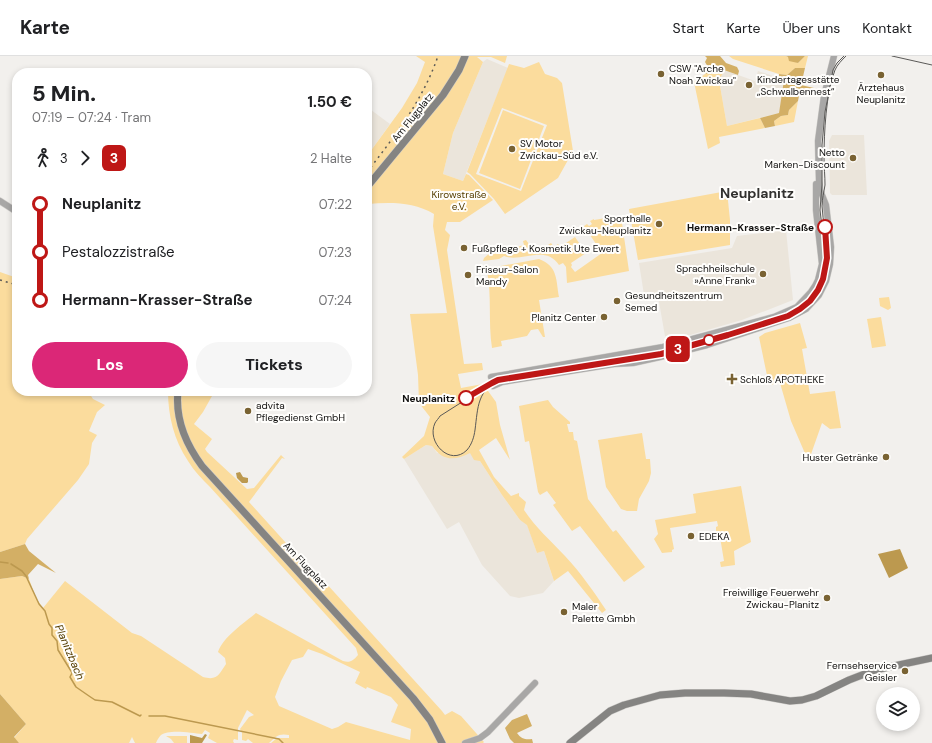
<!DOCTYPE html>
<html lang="de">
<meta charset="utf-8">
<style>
:root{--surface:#fff;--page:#f6f6f6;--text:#202124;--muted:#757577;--line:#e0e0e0;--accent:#db2777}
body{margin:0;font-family:"DM Sans",sans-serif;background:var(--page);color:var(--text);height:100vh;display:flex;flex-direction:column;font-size:15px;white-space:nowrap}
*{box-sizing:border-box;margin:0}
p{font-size:13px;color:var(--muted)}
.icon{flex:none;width:22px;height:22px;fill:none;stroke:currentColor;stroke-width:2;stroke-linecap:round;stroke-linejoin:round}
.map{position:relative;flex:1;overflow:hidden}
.drawer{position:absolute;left:12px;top:12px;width:360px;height:328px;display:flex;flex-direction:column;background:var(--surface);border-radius:16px;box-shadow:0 2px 6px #0003}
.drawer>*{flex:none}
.badge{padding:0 8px;border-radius:6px;font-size:14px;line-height:26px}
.buttons{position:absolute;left:876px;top:631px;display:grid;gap:8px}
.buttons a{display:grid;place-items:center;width:44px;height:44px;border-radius:50%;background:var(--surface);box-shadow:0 2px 6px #0003;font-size:20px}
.map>.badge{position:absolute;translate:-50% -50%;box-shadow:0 0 0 2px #fff}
.legs{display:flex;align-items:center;gap:6px;height:44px;padding:0 20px;font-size:13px}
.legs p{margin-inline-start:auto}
.overview{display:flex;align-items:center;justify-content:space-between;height:68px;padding:0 20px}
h1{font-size:22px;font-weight:800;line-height:30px}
.button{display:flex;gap:8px;margin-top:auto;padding:8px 20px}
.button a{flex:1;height:46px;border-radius:24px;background:var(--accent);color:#fff;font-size:16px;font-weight:800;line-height:46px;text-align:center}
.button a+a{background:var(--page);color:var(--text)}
ul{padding:0 20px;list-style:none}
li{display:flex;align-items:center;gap:14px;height:48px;font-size:15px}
li i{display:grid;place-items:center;width:6px;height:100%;margin:0 5px;background:currentColor}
li i::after{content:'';width:10px;height:10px;margin:-5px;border:3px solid;border-radius:50%;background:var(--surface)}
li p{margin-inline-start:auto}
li:first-child i{background:linear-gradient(#0000 50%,currentColor 0)}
li:last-child i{background:linear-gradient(currentColor 50%,#0000 0)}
header{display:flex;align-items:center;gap:24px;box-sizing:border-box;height:56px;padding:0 20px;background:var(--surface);border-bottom:1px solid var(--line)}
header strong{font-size:19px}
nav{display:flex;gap:22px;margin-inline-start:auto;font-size:14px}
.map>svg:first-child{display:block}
</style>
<header>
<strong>Karte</strong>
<nav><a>Start</a><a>Karte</a><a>Über uns</a><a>Kontakt</a></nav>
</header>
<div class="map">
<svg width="932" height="687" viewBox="0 0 932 687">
<rect width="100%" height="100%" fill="#f2f0ed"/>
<!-- built -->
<g fill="#ebe5db">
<polygon points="487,3 508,12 463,125 443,118 453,77 483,6"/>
<polygon points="724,14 755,25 758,15 785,24 779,57 727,70 719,24"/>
<polygon points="367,51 390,68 367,100"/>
<polygon points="832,79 864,79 867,139 832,139 830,137 829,85"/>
<polygon points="786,174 793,244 742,264 666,286 658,240 644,239 639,207 732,192 737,180"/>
<polygon points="426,389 432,390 437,397 470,396 480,405 502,439 520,464 527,468 537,497 544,495 554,525 543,537 519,542 510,540 482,509 459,466 447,473 404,403"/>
</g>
<!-- green -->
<g fill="#fbdc9d" fill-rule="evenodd">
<path d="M 416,0 L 507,0 L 505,7 L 491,1 L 477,1 L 483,6 L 453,77 L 443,118 L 463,125 L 466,118 L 469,119 L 493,144 L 460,166 L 447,166 L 445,174 L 450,179 L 447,194 L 464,308 L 482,307 L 483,314 L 458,318 L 461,332 L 483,328 L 496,346 L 500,369 L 510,404 L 496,382 L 479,394 L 494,421 L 511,440 L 519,437 L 519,440 L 526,446 L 524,454 C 536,472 551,485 565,500 C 581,517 594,536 606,554 L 602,557 L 568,515 L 554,525 L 544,495 L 537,497 L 527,469 L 520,464 L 502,439 L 480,405 L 474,404 L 470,397 C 454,405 443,405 432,390 L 426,389 L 404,403 L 402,401 L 424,380 L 430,361 L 419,347 L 418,319 L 410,258 L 447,257 L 433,170 L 434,158 C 414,146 391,146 368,148 L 367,149 L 367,100 L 402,52 L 417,27 L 425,6 Z"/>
<polygon points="729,0 786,0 798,7 805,0 808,0 805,12 795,12 787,19 779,18 733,3"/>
<path d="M 539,6 L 545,18 L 557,22 L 562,27 L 573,95 L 558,122 L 505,158 L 494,143 L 470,118 L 467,116 L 509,8 L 524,12 ZM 502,52 L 547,69 L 521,135 L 476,118 Z"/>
<polygon points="723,17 719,24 727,70 760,62 765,72 719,81 720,87 708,93 694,26 705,18"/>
<polygon points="798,45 794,66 775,70 774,65 781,60 788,59 789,54"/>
<polygon points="503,54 544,70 520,133 479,117"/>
<polygon points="727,135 730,164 730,189 638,204 629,153"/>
<path d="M 612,161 L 613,165 L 624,163 L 622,167 L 629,215 L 567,227 L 566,211 L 563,207 L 559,209 C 545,188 521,207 504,200 L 499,203 L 483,205 L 484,202 L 491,196 L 492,198 L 524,189 L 523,185 L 526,184 L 534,195 L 539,195 L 551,187 L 554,191 L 558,188 L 560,191 L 575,181 L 586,197 L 571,207 L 572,209 L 571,211 L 575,216 L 602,197 L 584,170 L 587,168 L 589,170 L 592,168 L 590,165 L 594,163 L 594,164 Z"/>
<path d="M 539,203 C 558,210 556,224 559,241 L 539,244 L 545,281 L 543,281 L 538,273 L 531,274 L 527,280 L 501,285 L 502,290 L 492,292 C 488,266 492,240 487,215 L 490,212 Z"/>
<polygon points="0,216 17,222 17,335 88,335 93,343 105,349 97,356 89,375 97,379 92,387 89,408 78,424 27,483 25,488 0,496"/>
<polygon points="889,241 891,252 888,254 880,250 879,242"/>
<polygon points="881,261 886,290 872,292 867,263"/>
<polygon points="800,267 807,292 802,293 810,338 835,335 841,372 830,373 822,367 810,401 807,402 791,365 780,327 769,329 759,281 765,277"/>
<path d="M 168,335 L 206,335 L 212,340 L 203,356 L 194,368 L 212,383 L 205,393 L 207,396 L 247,433 L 254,432 L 281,399 L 285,403 L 282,402 L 249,446 L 305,508 L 315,515 L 442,655 L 445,659 L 452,655 L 461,660 L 484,686 L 483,687 L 271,687 L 277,682 L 289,682 L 289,679 C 279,677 276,680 269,687 L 253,687 L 248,683 L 246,685 L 242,684 L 242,677 L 240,673 L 249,661 L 254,659 L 247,654 L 238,672 L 238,684 L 234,683 L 233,685 L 234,687 L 217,687 L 208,682 L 210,677 L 205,674 L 202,678 C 192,677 169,673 161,679 C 159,681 157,684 156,687 L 135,687 L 132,681 L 129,687 L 19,687 L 14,682 L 26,668 L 0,638 L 0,523 L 22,520 L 29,523 L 36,542 L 43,552 L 65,525 L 132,577 L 141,580 L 203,621 C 218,625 219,618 226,608 L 225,602 L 218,596 C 223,581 244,567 256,557 L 343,605 C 350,607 353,605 358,599 L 356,592 L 210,431 C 202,423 194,415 188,405 C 174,384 168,360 168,335 ZM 308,593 L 322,598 L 360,616 L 355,627 L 366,633 L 367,631 L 391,641 L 398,649 L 391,666 L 411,673 L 410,684 L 346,666 L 338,671 L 332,673 L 279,650 L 275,641 L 281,625 L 292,604 L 303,601 Z"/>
<polygon points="548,344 553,351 570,366 570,368 567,368 569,376 573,376 574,384 577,385 588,443 613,476 616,474 645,511 624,526 580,470 572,475 553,449 556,447 547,435 540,439 538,436 529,385 525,386 519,350"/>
<polygon points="642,377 646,403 650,403 651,417 649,425 639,443 637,455 627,455 621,453 606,431 598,384"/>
<polygon points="741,430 751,486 734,495 735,509 721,511 720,506 724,505 720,481 716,480 716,471 718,470 717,465 670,472 674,493 672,494 672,496 662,497 654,483 658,478 655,464 696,457 693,438"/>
<polygon points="166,680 187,680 187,687 174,687 171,683"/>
</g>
<!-- forest -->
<g fill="#d3af65">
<polygon points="705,0 720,0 726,7 737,11 739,15 738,19 724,14 723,17 705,18 702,16 708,11 705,6 707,2"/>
<polygon points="786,0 805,0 798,7 789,5 788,1"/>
<polygon points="795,12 805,12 801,29 814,32 813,37 800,35 798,45 789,54 788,59 781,60 774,65 775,70 765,72 760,62 779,57 784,24 779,22 779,18 787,19"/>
<polygon points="25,488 29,495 56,517 38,508 28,519 29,523 22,520 0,523 0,496"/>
<polygon points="0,638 26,668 14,681 19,687 0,687"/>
<path d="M 527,658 L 532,670 L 517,677 C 521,683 526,684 532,683 L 533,687 L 514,687 L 510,683 L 505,672 L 512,664 Z"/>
</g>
<!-- water -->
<g fill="#bc994f">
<polygon points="240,416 243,421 248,422 248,426 247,427 242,427 237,422 236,417"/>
<polygon points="900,493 908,512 889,522 878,498"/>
<polygon points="205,678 207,679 202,687 190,687 190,679 202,682"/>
</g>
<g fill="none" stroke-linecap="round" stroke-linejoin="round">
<!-- stream -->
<g stroke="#bc994f" stroke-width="1.5">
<polyline points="0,506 8,507"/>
<polyline points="11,508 22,515 26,520 39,548 45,555 49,568 52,572 52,579 57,585 58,594 71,615 72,617 70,621 76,631 89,640 95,644 112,646 140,660 141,659"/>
<polyline points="149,660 165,660 279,683 283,687"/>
</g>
<!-- tertiary casing -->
<g stroke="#ceccc9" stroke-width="7">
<g id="tertiary">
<polyline points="0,145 17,156"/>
<polyline points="491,321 663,291 774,261 797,251 811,236 815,230 818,224 822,208 816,154 816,128"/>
<polyline points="493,330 502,326 614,308 633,307 660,301 707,289 789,262 806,253 819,239 826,225 830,208 831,191 826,149 820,134 819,125 818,85 824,40 834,0"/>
<polyline points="465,687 480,682 488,676 535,627"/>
</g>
</g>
<!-- secondary casing -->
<g stroke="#ceccc9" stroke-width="8">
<g id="secondary">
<polyline points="367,131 443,39 459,14 465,0"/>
<path d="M 178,335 C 175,363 185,387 202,410 L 413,642 L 430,664 L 442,687"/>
<polyline points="570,687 610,655 624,649 660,639 685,637 724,637 751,638 790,645 802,644 816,640 849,624 875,614 932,602"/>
</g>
</g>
<!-- tertiary -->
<use href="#tertiary" stroke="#a8a7a6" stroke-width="6"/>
<!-- secondary -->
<use href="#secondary" stroke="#858482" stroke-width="7"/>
<!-- tram -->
<g stroke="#5a5957" stroke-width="1">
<path d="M 844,0 L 837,7 L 833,14 L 825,56 L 822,89 L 822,129 L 820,154 L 825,197 L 824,216 L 817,233 L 804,248 L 792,256 L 776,263 L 661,296 L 501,323 C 477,334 478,351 475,374 C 474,381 472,388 467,394 C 450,411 426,386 435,367 C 436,365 439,362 440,360 L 492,327 L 503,323 L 661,298 L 784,261 C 812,251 828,225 827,195 C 826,180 823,165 822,150 C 822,143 824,136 825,129 C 825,120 824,111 824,101 C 824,78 826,36 835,14 C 837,9 842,4 846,0"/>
<polyline points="892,0 932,9"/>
</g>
<!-- rail -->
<g stroke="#5a5957" stroke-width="1.5" stroke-dasharray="2 4" stroke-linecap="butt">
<path d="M 367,116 C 395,80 423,44 438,0"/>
<polyline points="0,224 17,229"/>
</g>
</g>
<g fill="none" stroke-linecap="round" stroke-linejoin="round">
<!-- line-1 casing -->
<g stroke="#fff" stroke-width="9">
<polyline id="line-1" points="466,342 492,327 498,324 661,298 728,279 788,260 800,253 810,245 818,234 823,223 827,202 825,171"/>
</g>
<!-- line-1 -->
<use href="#line-1" stroke="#be1716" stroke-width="6"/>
</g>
<!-- markers -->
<g fill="#796232" stroke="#fffefc" stroke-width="1.5">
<circle cx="661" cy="18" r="4"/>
<circle cx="881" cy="19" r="4"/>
<circle cx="749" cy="29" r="4"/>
<circle cx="512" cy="93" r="4"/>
<circle cx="853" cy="102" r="4"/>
<circle cx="659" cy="168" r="4"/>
<circle cx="464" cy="192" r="4"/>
<circle cx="763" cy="218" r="4"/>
<circle cx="468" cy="219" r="4"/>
<circle cx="617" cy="245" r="4"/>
<circle cx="604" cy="261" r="4"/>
<path d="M730 317h4v4h4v4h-4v4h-4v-4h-4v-4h4z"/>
<circle cx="248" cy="355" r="4"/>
<circle cx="886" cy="401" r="4"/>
<circle cx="691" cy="480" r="4"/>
<circle cx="827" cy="542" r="4"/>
<circle cx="564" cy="556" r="4"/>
<circle cx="905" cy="615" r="4"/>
</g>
<g fill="#fff" stroke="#be1716" stroke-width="2">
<circle cx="825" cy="171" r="7"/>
<circle cx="709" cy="284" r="5"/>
<circle cx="466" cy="342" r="7"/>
</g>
<g text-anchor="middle" stroke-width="4" stroke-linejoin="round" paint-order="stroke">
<!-- poi labels -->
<g font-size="10" fill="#11100f" stroke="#fffefc" text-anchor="start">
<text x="669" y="16">CSW "Arche<tspan x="669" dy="12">Noah Zwickau"</tspan></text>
<text x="757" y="27">Kindertagesstätte<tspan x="757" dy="12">„Schwalbennest“</tspan></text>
<text x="881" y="35" text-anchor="middle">Ärztehaus<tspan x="881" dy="12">Neuplanitz</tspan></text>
<text x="520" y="91">SV Motor<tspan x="520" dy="12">Zwickau-Süd e.V.</tspan></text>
<text x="845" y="100" text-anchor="end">Netto<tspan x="845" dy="12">Marken-Discount</tspan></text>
<text x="651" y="166" text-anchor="end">Sporthalle<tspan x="651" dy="12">Zwickau-Neuplanitz</tspan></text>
<text x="472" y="196">Fußpflege + Kosmetik Ute Ewert</text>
<text x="755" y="216" text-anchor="end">Sprachheilschule<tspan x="755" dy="12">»Anne Frank«</tspan></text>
<text x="476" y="217">Friseur-Salon<tspan x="476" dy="12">Mandy</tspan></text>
<text x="625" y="243">Gesundheitszentrum<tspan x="625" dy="12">Semed</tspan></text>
<text x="596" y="265" text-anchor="end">Planitz Center</text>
<text x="740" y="327">Schloß APOTHEKE</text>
<text x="256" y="353">advita<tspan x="256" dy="12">Pflegedienst GmbH</tspan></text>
<text x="878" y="405" text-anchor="end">Huster Getränke</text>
<text x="699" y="484">EDEKA</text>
<text x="819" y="540" text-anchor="end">Freiwillige Feuerwehr<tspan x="819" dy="12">Zwickau-Planitz</tspan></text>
<text x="572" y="554">Maler<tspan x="572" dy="12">Palette Gmbh</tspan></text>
<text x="897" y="613" text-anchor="end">Fernsehservice<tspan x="897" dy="12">Geisler</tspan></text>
</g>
<!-- street labels -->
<g font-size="10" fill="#11100f" stroke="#fffefc">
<text transform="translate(412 61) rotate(-51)" y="4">Am Flugplatz</text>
<text transform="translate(306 509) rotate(47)" y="4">Am Flugplatz</text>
</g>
<!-- park labels -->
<g font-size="10" fill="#563e00" stroke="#fffefc">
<text x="459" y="142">Kirowstraße<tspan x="459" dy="12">e.V.</tspan></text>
</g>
<!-- stop labels -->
<g font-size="10" font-weight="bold" fill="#11100f" stroke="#fffefc" text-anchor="end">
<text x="814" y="175">Hermann-Krasser-Straße</text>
<text x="455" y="346">Neuplanitz</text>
</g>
<!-- water labels -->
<g font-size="11" font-style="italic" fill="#553d00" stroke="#fffefc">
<text transform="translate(70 596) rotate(67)" y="4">Planitzbach</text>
</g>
<!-- district labels -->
<g font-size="14" font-weight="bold" fill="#333230" stroke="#fffefc">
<text x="757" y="142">Neuplanitz</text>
</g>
</g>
</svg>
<div class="buttons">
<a><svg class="icon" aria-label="layers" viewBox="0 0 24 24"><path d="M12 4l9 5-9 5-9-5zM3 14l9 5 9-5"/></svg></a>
</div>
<b class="badge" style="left:678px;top:293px;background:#be1716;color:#fff">3</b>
<section class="drawer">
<div class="overview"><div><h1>5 Min.</h1><p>07:19 – 07:24 · Tram</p></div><b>1.50 €</b></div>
<div class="legs"><svg class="icon" aria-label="walk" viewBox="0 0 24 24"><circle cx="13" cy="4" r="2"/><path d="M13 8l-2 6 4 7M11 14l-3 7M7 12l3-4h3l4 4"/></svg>3<svg class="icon" aria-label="forward" viewBox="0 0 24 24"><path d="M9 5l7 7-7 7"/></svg><b class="badge" style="background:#be1716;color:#fff">3</b><p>2 Halte</p></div>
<ul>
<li><i style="color:#be1716"></i><b>Neuplanitz</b><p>07:22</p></li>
<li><i style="color:#be1716"></i><span>Pestalozzistraße</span><p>07:23</p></li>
<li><i style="color:#be1716"></i><b>Hermann-Krasser-Straße</b><p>07:24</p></li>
</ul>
<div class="button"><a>Los</a><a>Tickets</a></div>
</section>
</div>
